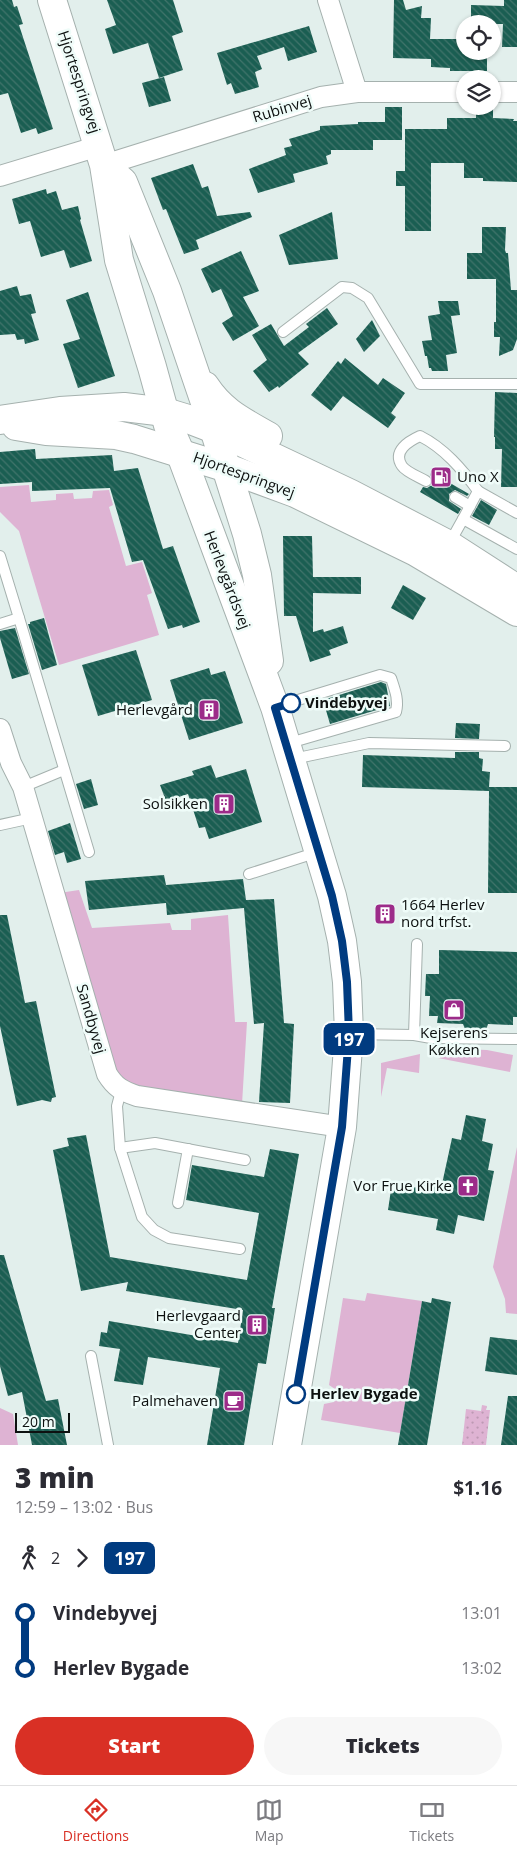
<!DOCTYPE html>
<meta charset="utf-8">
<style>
:root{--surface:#fff;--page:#f7f7f7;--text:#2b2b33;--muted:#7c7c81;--line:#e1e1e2;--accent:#d93025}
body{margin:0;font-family:"Open Sans",sans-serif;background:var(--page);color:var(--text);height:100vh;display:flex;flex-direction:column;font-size:19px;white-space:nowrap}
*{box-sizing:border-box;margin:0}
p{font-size:16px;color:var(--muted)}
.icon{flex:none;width:28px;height:28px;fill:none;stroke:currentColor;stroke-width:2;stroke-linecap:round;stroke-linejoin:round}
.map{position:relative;height:1445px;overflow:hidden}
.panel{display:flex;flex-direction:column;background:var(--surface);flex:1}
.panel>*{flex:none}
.badge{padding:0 10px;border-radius:8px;font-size:18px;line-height:32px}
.tools{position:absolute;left:456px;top:15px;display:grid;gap:10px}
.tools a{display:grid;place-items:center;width:45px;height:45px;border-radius:50%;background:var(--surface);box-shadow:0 1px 4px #0004;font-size:25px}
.scale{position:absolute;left:15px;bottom:12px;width:55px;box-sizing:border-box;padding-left:5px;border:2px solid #0d1110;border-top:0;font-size:14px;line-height:18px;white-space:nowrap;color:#0d1110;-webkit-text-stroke:4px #effcf9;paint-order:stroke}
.map>.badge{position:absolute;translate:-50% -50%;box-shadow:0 0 0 2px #fff}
.legs{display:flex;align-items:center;gap:8px;height:55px;padding:0 15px;font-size:16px}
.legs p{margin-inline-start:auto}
.overview{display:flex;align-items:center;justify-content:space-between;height:85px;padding:0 15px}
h1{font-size:28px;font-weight:800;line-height:38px}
.primary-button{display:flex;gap:10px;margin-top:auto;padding:10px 15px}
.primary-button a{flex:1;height:58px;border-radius:30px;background:var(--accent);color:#fff;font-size:20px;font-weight:800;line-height:58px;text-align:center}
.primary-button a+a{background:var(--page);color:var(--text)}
ul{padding:0 15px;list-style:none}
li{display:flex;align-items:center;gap:18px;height:55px;font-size:19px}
li i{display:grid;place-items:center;width:8px;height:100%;margin:0 6px;background:currentColor}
li i::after{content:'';width:12px;height:12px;margin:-6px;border:4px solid;border-radius:50%;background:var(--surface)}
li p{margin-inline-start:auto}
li:first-child i{background:linear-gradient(#0000 50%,currentColor 0)}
li:last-child i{background:linear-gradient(currentColor 50%,#0000 0)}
.tabs{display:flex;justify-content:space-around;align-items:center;height:70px;border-top:1px solid var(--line);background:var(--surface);font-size:14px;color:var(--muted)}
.tabs a{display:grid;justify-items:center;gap:2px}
.tabs .active{color:var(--accent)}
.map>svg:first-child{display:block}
</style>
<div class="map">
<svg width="517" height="1445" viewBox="0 0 517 1445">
<defs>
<pattern id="grass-dots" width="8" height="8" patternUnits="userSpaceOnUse" patternTransform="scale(1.25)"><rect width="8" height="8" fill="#deb3d3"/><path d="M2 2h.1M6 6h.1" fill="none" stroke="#bd99b4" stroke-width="1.8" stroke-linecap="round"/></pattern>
<pattern id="building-back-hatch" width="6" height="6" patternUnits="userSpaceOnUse" patternTransform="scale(1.25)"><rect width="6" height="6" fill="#1a5e52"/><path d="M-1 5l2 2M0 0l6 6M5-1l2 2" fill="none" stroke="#41746b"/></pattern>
</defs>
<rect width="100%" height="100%" fill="#e2efec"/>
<!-- grass -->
<polygon fill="url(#grass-dots)" points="482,1405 487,1406 486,1410 490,1410 486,1445 462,1445 466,1409 481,1411"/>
<!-- park -->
<g fill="#deb3d3">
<polygon points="29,485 31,502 56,500 56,494 73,493 74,499 92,498 93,491 109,490 113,505 109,507 126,566 142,562 152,593 147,595 159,635 59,665 19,531 0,512 0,487"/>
<polygon points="79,890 92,928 170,923 172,930 191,930 191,919 228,915 235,1022 247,1022 242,1104 128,1084 117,1076 59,893"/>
<polygon points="458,1049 487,1050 513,1055 510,1072 438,1058 439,1050"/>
<polygon points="420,1054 419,1073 387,1068 381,1097 381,1063"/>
<polygon points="517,1147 517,1314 506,1313 505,1299 493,1267"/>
<polygon points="367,1293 422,1301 400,1433 321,1420 324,1404 334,1402 335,1389 329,1385 343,1298 365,1301"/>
<polygon points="0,1408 13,1414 18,1445 0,1445"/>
</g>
<!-- building -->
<g fill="url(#building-back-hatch)">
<polygon points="0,0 12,0 14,7 17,6 23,24 19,25 53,129 38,134 36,128 21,133 8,93 0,95"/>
<polygon points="107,0 173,0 183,32 172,36 183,70 159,78 148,43 113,54 105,29 116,25"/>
<polygon points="394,0 403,0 406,10 422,6 421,18 431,18 430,39 465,39 465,54 487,55 487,71 450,71 450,68 431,67 431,59 393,58"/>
<polygon points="504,0 517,0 517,47 502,47 503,24 471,24 471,5 504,6"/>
<polygon points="309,26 317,52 288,61 284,47 257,56 262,69 255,72 259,87 235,94 231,83 227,85 217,53"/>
<polygon points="164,77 171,101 149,107 142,83"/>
<polygon points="476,106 493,106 493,118 514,119 513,121 517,121 517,182 483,181 483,178 464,178 464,163 431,163 431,231 405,231 405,186 396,186 396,171 405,171 405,129 447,129 447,118 476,118"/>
<polygon points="385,107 402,107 402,140 373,140 373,150 331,150 331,154 326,156 328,164 293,174 295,182 258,193 249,169 286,155 284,148 292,146 289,139 320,130 320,126 358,124 358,122 385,122"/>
<polygon points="193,164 202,188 208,186 217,216 250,212 252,217 196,240 199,249 184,254 166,209 163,210 151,178"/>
<polygon points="46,189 47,194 56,191 62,210 78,206 81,219 80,220 92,261 70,268 64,250 41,257 30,221 19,224 12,199"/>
<polygon points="332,212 338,259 289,265 279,235"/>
<polygon points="482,227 506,227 505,250 506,253 508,253 511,290 517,290 517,339 513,350 499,356 500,337 494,337 494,322 496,322 496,279 467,279 467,253 482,253"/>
<polygon points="241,251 259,291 243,297 259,326 233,341 222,323 233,316 221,289 212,293 201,269"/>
<polygon points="17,286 20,296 31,294 36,313 31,314 39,340 25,344 24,339 17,340 15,334 0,335 0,291"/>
<polygon points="88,292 115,376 78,388 63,344 80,339 66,300"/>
<polygon points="438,301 458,301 460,315 451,316 457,353 446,355 448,371 432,371 431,368 429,368 427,356 425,356 422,341 432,340 428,316 440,314"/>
<polygon points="327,308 338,324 298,353 309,364 279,388 278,386 269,392 253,371 267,360 252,335 271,324 284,346 309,327 306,324"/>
<polygon points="372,320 380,336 364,352 356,339"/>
<polygon points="345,358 378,385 383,378 405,393 391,413 396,417 388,428 343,396 331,411 311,395 338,361 341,364"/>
<polygon points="495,392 517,393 517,487 501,487 502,449 495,449 495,437 494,437"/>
<polygon points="35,449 36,459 112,455 114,471 138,468 163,549 173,546 200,622 183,628 182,625 168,629 143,560 132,562 110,488 32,491 32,482 0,484 0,452"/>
<polygon points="431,472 469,494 467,496 455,490 449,494 449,501 461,509 458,514 420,492 423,487 427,488 432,485 433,480 430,475"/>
<polygon points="481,500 497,510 489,525 472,516"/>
<polygon points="283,536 312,536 313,577 361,577 361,594 313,593 313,632 323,629 324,632 343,626 348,643 329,650 331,655 310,662 296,616 284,616"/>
<polygon points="403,585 426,598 413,620 391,608"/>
<polygon points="44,618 57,665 42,670 28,624 30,624 30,622"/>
<polygon points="15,628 29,674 12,679 0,638 0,631"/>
<polygon points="136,650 152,700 98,716 82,665"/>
<polygon points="209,668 211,675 225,671 243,723 189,740 170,680"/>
<polygon points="381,682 386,684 390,706 330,724 323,700"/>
<polygon points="456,723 480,724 479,739 455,738"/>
<polygon points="455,752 479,752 479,758 483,759 482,771 490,772 489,787 517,787 517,893 488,893 489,791 362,787 363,755 455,758"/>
<polygon points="211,765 216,778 246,769 262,822 209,839 205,827 199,828 188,794 166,801 160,785 194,775 192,771"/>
<polygon points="91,779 98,805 84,809 76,784"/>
<polygon points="70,823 81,859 67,863 64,852 55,855 48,831"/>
<polygon points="164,875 166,885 243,879 246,900 274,899 284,1023 294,1024 290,1103 259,1102 264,1023 254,1024 244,908 167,915 166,903 89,910 85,881"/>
<polygon points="0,915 7,915 25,1003 36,1001 56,1097 52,1098 51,1102 42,1100 17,1106 0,1026"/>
<polygon points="439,950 517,952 517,1017 513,1017 513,1025 488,1024 486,1030 465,1029 463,1024 437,1023 438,1016 429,1016 430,996 425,996 426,974 439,974"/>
<polygon points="466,1115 486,1119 482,1141 493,1144 488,1170 494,1171 484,1221 458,1215 454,1234 436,1230 438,1219 388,1210 392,1183 419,1188 420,1180 442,1184 452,1138 461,1140"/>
<polygon points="86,1135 110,1257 247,1280 259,1213 186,1200 192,1165 264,1177 270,1149 299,1154 272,1308 275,1308 266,1364 258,1363 244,1445 207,1445 220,1368 148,1357 143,1385 114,1381 120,1349 99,1346 101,1332 107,1333 109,1321 238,1343 243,1310 126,1291 128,1282 81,1291 53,1150 69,1146 67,1138"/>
<polygon points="0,1255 4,1255 46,1401 58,1399 67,1445 32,1445 22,1392 8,1396 0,1366"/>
<polygon points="432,1298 451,1302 427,1445 398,1445 422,1301 431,1303"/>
<polygon points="490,1337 517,1340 517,1375 485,1371"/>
<polygon points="508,1396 517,1396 517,1445 501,1445"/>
</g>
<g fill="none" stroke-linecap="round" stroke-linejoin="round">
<!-- lane casing -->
<g stroke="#a5b1ae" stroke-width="12">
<g id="lane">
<polyline points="283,332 342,287 352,288 368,298 420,384 517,384"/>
<path d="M 426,481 C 419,477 406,472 402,466 C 392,451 409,441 420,436 C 444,448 462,469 478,491"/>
<polyline points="455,497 470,506"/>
<polyline points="463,519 478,491 517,513"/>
<polyline points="449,544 463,519 517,549"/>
<polyline points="0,556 19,618 0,624"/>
<polyline points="19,618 89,852"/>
<path d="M 275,707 L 380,675 L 391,678 C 395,690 399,700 396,712 L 286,744"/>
<polyline points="293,759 369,743 505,746"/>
<polyline points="23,787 64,770"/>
<polyline points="0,825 32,818"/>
<polyline points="249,874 318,852"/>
<polyline points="351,1034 414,1035 431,1038 517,1039"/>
<polyline points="414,1035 417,944"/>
<polyline points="121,1091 117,1106 120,1148 142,1217 154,1230 169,1238 240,1249"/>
<polyline points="120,1148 155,1143 245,1160"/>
<polyline points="178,1203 188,1149"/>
<polyline points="91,1356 108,1445"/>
</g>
</g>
<!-- street casing -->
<g stroke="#a5b1ae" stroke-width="22">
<g id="street">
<polyline points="328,0 357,92"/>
<polyline points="492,92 517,92"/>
<polyline points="104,165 321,97 357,92 465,92"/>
<polyline points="0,176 99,146"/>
<path d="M 0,729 L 11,763 L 23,787 L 107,1074 C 115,1087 122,1091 137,1096 L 342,1127"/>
</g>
</g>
<!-- secondary casing -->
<g stroke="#a5b1ae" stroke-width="30">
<g id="secondary">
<polyline points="52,0 104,165 119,260 152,367 168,425 180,452 275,707 332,896 342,941 347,982 349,1034 342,1127 287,1445"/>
<polyline points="105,166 123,182 167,291 214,429 247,534 257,575 269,661"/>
<path d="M 205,386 C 222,412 242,421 268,436"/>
<polyline points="0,420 60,411 124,407 165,412 188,419 214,429 351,494 449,545 517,589"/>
<polyline points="16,426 46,431 116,435 134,439 227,468 295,493 416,552 517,612"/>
</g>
</g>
<!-- lane -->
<use href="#lane" stroke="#fff" stroke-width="10"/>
<!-- street -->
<use href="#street" stroke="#fff" stroke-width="20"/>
<!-- secondary -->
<use href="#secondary" stroke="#fff" stroke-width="28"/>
</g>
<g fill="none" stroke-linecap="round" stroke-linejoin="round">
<!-- line-1 casing -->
<g stroke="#fff" stroke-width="11">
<polyline id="line-1" points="291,703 275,708 332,896 342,941 347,982 349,1034 342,1127 296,1394"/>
</g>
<!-- line-1 -->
<use href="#line-1" stroke="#003b80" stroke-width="8"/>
</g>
<!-- icons -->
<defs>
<g id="fuel-square" transform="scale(1.125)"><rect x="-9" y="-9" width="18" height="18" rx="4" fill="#9c2b89" stroke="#effcf9"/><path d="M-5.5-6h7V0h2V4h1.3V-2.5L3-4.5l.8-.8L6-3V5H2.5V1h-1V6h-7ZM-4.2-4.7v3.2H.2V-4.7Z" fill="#fff"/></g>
<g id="building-square" transform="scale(1.125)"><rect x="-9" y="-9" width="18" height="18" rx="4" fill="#9c2b89" stroke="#effcf9"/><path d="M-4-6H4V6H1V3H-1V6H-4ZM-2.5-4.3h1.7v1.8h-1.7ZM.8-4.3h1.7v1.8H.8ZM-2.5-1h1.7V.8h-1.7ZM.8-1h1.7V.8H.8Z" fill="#fff"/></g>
<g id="shop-square" transform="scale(1.125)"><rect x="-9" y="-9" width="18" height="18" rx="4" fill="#9c2b89" stroke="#effcf9"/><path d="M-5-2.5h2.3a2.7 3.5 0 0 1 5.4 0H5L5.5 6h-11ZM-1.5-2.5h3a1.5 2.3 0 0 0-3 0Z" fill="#fff"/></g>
<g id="church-square" transform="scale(1.125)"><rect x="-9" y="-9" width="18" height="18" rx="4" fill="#9c2b89" stroke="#effcf9"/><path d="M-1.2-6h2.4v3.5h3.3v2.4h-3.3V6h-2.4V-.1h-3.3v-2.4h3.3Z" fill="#fff"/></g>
<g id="cafe-square" transform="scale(1.125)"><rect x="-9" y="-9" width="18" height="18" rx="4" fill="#9c2b89" stroke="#effcf9"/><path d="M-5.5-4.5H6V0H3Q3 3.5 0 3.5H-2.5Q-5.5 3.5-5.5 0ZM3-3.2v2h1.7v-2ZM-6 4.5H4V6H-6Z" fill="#fff"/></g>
</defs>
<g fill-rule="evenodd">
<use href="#fuel-square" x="441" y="477"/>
<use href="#building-square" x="209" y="710"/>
<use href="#building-square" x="224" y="804"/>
<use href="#building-square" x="385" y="914"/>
<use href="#shop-square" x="454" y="1010"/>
<use href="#church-square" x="468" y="1186"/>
<use href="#building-square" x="257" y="1325"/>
<use href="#cafe-square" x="234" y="1401"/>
</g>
<!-- markers -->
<g fill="#fff" stroke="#003b80" stroke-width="2.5">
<circle cx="291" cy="703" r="9"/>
<circle cx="296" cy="1394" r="9"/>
</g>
<g text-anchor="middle" stroke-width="5" stroke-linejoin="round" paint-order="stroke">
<!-- street labels -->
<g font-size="15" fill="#0d1110" stroke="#effcf9">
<text transform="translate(79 82) rotate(72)" y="5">Hjortespringvej</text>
<text transform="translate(282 109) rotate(-17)" y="5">Rubinvej</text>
<text transform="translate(244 475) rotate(20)" y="5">Hjortespringvej</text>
<text transform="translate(227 580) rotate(69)" y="5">Herlevgårdsvej</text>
<text transform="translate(91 1019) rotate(74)" y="5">Sandbyvej</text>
</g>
<!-- poi labels -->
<g font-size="15" fill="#0d1110" stroke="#effcf9" text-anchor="end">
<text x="457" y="482" text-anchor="start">Uno X</text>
<text x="193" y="715">Herlevgård</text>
<text x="208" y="809">Solsikken</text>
<text x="401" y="910" text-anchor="start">1664 Herlev<tspan x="401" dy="17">nord trfst.</tspan></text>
<text x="454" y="1038" text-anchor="middle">Kejserens<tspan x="454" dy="17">Køkken</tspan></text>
<text x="452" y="1191">Vor Frue Kirke</text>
<text x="241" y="1321">Herlevgaard<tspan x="241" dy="17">Center</tspan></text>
<text x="218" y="1406">Palmehaven</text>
</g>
<!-- stop labels -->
<g font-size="15" font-weight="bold" fill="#0d1110" stroke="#effcf9" text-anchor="start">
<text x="305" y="708">Vindebyvej</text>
<text x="310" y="1399">Herlev Bygade</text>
</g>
</g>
</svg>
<div class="tools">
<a><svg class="icon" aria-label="locate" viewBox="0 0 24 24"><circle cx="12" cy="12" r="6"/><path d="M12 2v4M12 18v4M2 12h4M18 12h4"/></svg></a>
<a><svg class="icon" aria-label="layers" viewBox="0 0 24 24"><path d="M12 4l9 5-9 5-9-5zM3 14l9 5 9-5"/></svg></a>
</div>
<div class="scale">20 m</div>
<b class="badge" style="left:349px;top:1039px;background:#003b80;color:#fff">197</b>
</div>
<section class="panel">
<div class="overview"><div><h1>3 min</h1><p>12:59 – 13:02 · Bus</p></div><b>$1.16</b></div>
<div class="legs"><svg class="icon" aria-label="walk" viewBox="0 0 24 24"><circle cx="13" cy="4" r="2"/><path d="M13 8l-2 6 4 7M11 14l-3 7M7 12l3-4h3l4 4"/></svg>2<svg class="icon" aria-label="forward" viewBox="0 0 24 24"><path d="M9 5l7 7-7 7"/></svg><b class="badge" style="background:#003b80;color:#fff">197</b></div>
<ul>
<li><i style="color:#003b80"></i><b>Vindebyvej</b><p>13:01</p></li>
<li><i style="color:#003b80"></i><b>Herlev Bygade</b><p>13:02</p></li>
</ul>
<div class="primary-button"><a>Start</a><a>Tickets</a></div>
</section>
<nav class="tabs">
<a class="active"><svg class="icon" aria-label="directions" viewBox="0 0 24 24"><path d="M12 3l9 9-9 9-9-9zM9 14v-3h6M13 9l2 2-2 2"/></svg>Directions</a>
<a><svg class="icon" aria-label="map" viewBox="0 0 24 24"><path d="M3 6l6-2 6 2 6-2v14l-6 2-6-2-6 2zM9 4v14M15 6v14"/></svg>Map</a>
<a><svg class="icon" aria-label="tickets" viewBox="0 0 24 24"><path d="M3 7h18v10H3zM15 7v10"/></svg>Tickets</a>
</nav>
